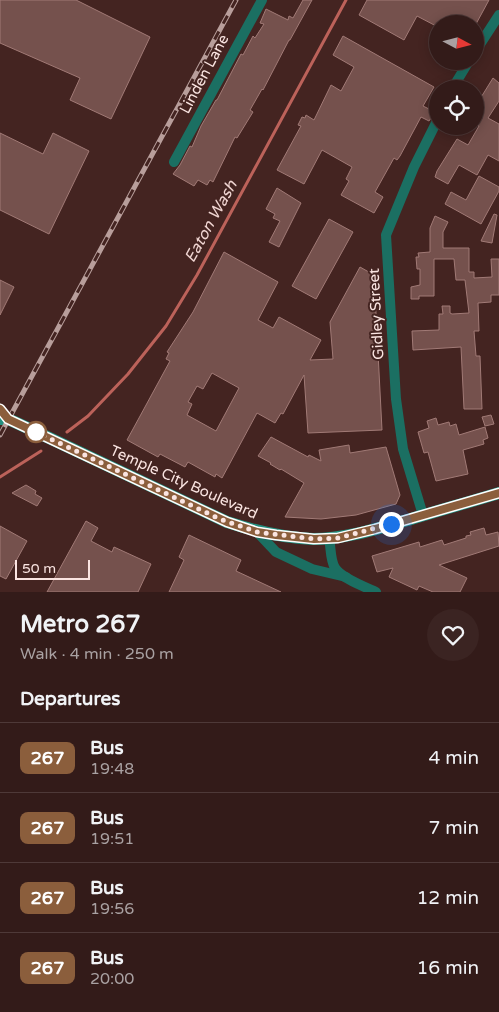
<!DOCTYPE html>
<meta charset="utf-8">
<style>
:root{--surface:#331b19;--page:#3b2422;--text:#f1f3f6;--muted:#a9a1a2;--line:#4e3938}
body{margin:0;font-family:"Varela Round",sans-serif;background:var(--page);color:var(--text);height:100vh;display:flex;flex-direction:column;font-size:19px;white-space:nowrap}
*{box-sizing:border-box;margin:0}
p{font-size:16px;color:var(--muted)}
.icon{flex:none;width:28px;height:28px;fill:none;stroke:currentColor;stroke-width:2;stroke-linecap:round;stroke-linejoin:round}
.map{position:relative;height:592px;overflow:hidden}
.side{display:flex;flex-direction:column;background:var(--surface);flex:1}
.side>*{flex:none}
.badge{padding:0 10px;border-radius:8px;font-size:18px;line-height:32px}
.needle{width:32px;rotate:97deg}
.fabs{position:absolute;left:429px;top:15px;display:grid;gap:10px}
.fabs a{display:grid;place-items:center;width:55px;height:55px;border-radius:50%;background:var(--surface);box-shadow:0 2px 12px #0003,0 0 0 1px var(--line);font-size:25px}
.scale{position:absolute;left:15px;bottom:12px;width:75px;box-sizing:border-box;padding-left:5px;border:2px solid #fae4e1;border-top:0;font-size:14px;line-height:18px;white-space:nowrap;color:#fae4e1;-webkit-text-stroke:4px #442421;paint-order:stroke}
.you{position:absolute;width:25px;height:25px;margin:-12px;border:4px solid #fff;border-radius:50%;background:#1a73e8;box-shadow:0 0 0 8px #1a73e833}
.map>.badge{position:absolute;translate:-50% -50%;box-shadow:0 0 0 2px #fff}
h2{padding:0 20px;font-size:19px;line-height:45px}
.round{display:grid;place-items:center;flex:none;width:52px;height:52px;border-radius:26px;background:var(--page)}
.summary{display:flex;align-items:center;justify-content:space-between;height:85px;padding:0 20px}
h1{font-size:24px;font-weight:800;line-height:38px}
ul{padding:0;list-style:none}
li{display:flex;align-items:center;gap:15px;height:70px;padding:0 20px;border-top:1px solid var(--line)}
li div{flex:1}
li b{display:block;font-size:19px}
li em{font-style:normal}
li .badge{min-width:55px;font-weight:700;text-align:center}
.map>svg:first-child{display:block}
</style>
<div class="map">
<svg width="499" height="592" viewBox="0 0 499 592">
<rect width="100%" height="100%" fill="#442421"/>
<g fill="none" stroke-linecap="round" stroke-linejoin="round">
<!-- stream -->
<g stroke="#bc625a" stroke-width="3">
<polyline points="67,432 88,416 128,374 166,326 197,275 346,0"/>
<polyline points="0,477 41,451"/>
</g>
</g>
<!-- building -->
<g fill="#75514d" stroke="#a17a76" fill-rule="evenodd">
<polygon points="0,0 76,0 150,37 111,119 70,100 80,78 0,43"/>
<polygon points="303,0 312,0 290,40 289,40 263,90 262,89 250,110 253,112 237,138 235,137 213,182 210,180 207,185 198,180 194,186 173,174 180,165 190,146 192,147 201,126 216,100 217,100 241,54 243,55 253,36 255,38 264,24 260,23 266,9 288,20 289,16 293,18"/>
<polygon points="367,0 489,0 476,24 438,24 438,27 417,16 404,40 359,15"/>
<polygon points="343,36 434,87 423,106 435,112 429,121 421,117 400,156 397,160 394,158 375,192 383,197 374,213 341,195 349,181 346,179 352,167 322,150 304,184 277,170 301,126 298,125 302,117 305,118 306,115 314,120 331,85 341,91 354,67 333,55"/>
<polygon points="493,78 499,83 499,101 488,118 499,124 499,161 488,155 477,175 459,165 448,184 435,177 437,171 457,139 468,145 479,126 475,123 475,107"/>
<polygon points="0,133 43,154 53,133 89,151 49,234 0,210"/>
<polygon points="479,176 499,187 499,191 481,224 445,204 451,192 466,200"/>
<polygon points="277,188 301,203 279,247 269,242 280,221 273,218 275,214 266,209"/>
<polygon points="494,214 497,215 492,243 481,241"/>
<polygon points="435,216 448,222 443,232 443,248 469,248 469,272 474,272 474,278 492,277 491,259 499,259 499,295 491,295 491,302 478,303 479,331 474,331 476,356 480,356 482,409 464,409 461,347 413,350 412,331 439,330 439,314 443,314 442,306 450,306 450,313 452,314 469,313 465,280 456,280 454,259 434,259 434,296 419,296 419,299 411,299 411,287 420,285 420,269 417,269 416,257 419,257 418,253 430,252 430,228"/>
<polygon points="329,219 353,232 316,299 292,286"/>
<path d="M 224,252 L 278,282 L 258,320 L 273,328 L 279,317 L 321,340 L 310,360 L 333,359 L 330,322 L 360,267 L 374,275 L 382,430 L 308,433 L 304,375 L 283,414 L 281,413 L 275,423 L 257,413 L 222,478 L 216,474 L 215,477 L 188,462 L 185,467 L 160,454 L 158,457 L 127,440 L 170,361 L 166,359 L 169,353 L 167,352 L 193,312 ZM 212,373 L 239,388 L 216,431 L 187,415 L 192,404 L 188,402 L 197,386 L 203,389 Z"/>
<polygon points="0,280 14,287 0,315"/>
<polygon points="491,415 494,424 485,426 482,417"/>
<polygon points="436,418 438,425 449,422 450,426 456,424 459,435 485,427 488,438 483,440 484,444 463,450 468,474 436,481 428,452 424,453 418,432 429,428 427,421"/>
<polygon points="271,437 308,457 309,455 321,461 319,450 349,445 350,453 386,447 400,495 396,504 356,515 321,519 285,517 304,483 281,469 280,470 270,464 271,463 258,456"/>
<polygon points="26,485 36,491 35,494 42,498 37,506 12,493"/>
<polygon points="86,521 98,528 91,541 112,552 114,547 151,564 138,592 47,592"/>
<polygon points="0,526 27,541 6,579 0,576"/>
<polygon points="484,528 486,535 498,532 499,546 439,565 467,578 460,592 433,592 419,586 417,590 389,577 393,568 377,572 372,556 419,542 420,547 442,540 444,545 466,538 466,536 471,535 470,532"/>
<polygon points="189,535 241,560 236,571 281,592 169,592 184,560 179,557"/>
</g>
<g fill="none" stroke-linecap="round" stroke-linejoin="round">
<!-- street -->
<g stroke="#1b6f62" stroke-width="10">
<polyline points="475,52 499,15"/>
<polyline points="452,89 469,61"/>
<polyline points="174,162 262,0"/>
<polyline points="423,515 403,449 396,399 386,235 414,167 438,119"/>
<polyline points="257,532 276,552 312,569 346,577"/>
<path d="M 329,538 C 331,547 330,560 335,568 C 341,578 365,587 376,592"/>
</g>
<!-- secondary -->
<path stroke="#238e7e" stroke-width="12" d="M 0,419 L 8,419 L 43,435 L 227,522 C 255,531 283,538 313,539 C 346,539 379,528 411,519 C 440,510 470,502 499,493"/>
<!-- rail casing -->
<g stroke="#b89e9b" stroke-width="5">
<polyline id="rail" points="0,435 236,0"/>
</g>
<!-- rail -->
<use href="#rail" stroke="#442421" stroke-width="3" stroke-dasharray="9" stroke-linecap="butt"/>
</g>
<g fill="none" stroke-linecap="round" stroke-linejoin="round">
<!-- line casing -->
<g stroke="#fff" stroke-width="11">
<polyline id="line" points="0,409 8,419 227,522 257,532 276,535 314,539 338,538 375,529 499,493"/>
</g>
<!-- line -->
<use href="#line" stroke="#8b5e3c" stroke-width="8"/>
<!-- walk -->
<polyline stroke="#fae4e1" stroke-width="5" stroke-dasharray="0 9" points="36,432 220,519 257,532 314,539 338,538 391,524"/>
</g>
<!-- markers -->
<circle fill="#fff" stroke="#8b5e3c" stroke-width="2.5" cx="36" cy="432" r="10"/>
<g text-anchor="middle" stroke-width="4" stroke-linejoin="round" paint-order="stroke">
<!-- street labels -->
<g font-size="15" fill="#fae4e1" stroke="#442421">
<text transform="translate(204 74) rotate(-62)" y="5">Linden Lane</text>
<text transform="translate(376 314) rotate(-93)" y="5">Gidley Street</text>
<text transform="translate(184 482) rotate(24)" y="5">Temple City Boulevard</text>
</g>
<!-- water labels -->
<g font-size="16" font-style="italic" fill="#f0d5d2" stroke="#442421">
<text transform="translate(210 221) rotate(-61)" y="6">Eaton Wash</text>
</g>
</g>
</svg>
<div class="fabs">
<a><svg class="needle" viewBox="-14 -14 28 28"><path d="M0-13l5 13h-10z" fill="#e53935"/><path d="M0 13l5-13h-10z" fill="#a9a1a2"/></svg></a>
<a><svg class="icon" aria-label="locate" viewBox="0 0 24 24"><circle cx="12" cy="12" r="6"/><path d="M12 2v4M12 18v4M2 12h4M18 12h4"/></svg></a>
</div>
<div class="scale">50 m</div>
<div class="you" style="left:391px;top:524px"></div>
</div>
<section class="side">
<div class="summary"><div><h1>Metro 267</h1><p>Walk · 4 min · 250 m</p></div><a class="round"><svg class="icon" aria-label="heart" viewBox="0 0 24 24"><path d="M12 20l-8-8c-3-5 5-10 8-4 3-6 11-1 8 4z"/></svg></a></div>
<h2>Departures</h2>
<ul>
<li><span class="badge" style="background:#8b5e3c;color:#fff">267</span><div><b>Bus</b><p>19:48</p></div><em>4 min</em></li>
<li><span class="badge" style="background:#8b5e3c;color:#fff">267</span><div><b>Bus</b><p>19:51</p></div><em>7 min</em></li>
<li><span class="badge" style="background:#8b5e3c;color:#fff">267</span><div><b>Bus</b><p>19:56</p></div><em>12 min</em></li>
<li><span class="badge" style="background:#8b5e3c;color:#fff">267</span><div><b>Bus</b><p>20:00</p></div><em>16 min</em></li>
</ul>
</section>
